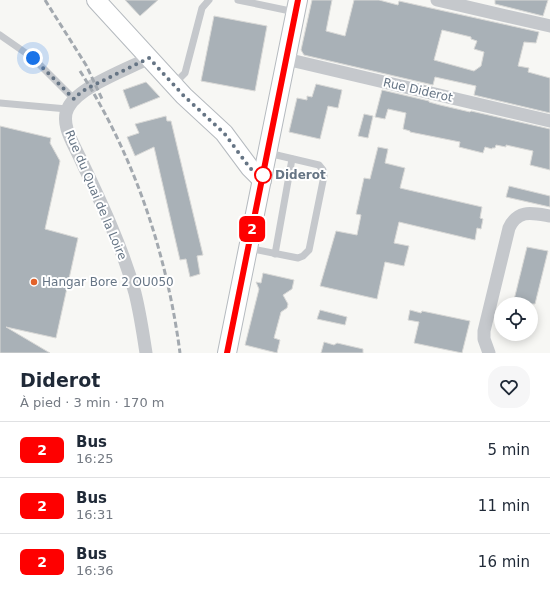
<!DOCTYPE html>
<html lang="fr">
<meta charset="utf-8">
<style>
:root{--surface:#fff;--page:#f6f6f7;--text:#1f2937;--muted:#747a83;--line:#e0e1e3}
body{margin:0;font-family:"DejaVu Sans",sans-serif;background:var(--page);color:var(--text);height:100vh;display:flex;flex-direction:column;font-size:15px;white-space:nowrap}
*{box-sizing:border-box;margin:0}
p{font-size:13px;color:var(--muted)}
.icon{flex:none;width:22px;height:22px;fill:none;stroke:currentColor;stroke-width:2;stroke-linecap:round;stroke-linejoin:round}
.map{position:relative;height:353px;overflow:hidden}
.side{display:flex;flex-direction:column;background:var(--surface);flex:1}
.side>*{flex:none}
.badge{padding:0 8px;border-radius:6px;font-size:14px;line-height:26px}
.fabs{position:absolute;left:494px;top:297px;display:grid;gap:8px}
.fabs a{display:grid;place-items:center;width:44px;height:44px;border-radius:50%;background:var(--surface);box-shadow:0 2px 10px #0003;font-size:20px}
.you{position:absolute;width:20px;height:20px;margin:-10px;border:3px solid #fff;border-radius:50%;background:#1a73e8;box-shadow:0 0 0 6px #1a73e833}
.map>.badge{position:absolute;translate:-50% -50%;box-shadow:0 0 0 2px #fff}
.round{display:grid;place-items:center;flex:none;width:42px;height:42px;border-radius:16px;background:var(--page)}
.overview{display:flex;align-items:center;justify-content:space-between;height:68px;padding:0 20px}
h1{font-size:19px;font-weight:700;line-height:30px}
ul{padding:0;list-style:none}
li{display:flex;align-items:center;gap:12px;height:56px;padding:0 20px;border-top:1px solid var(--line)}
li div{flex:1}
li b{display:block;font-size:15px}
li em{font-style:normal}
li .badge{min-width:44px;font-weight:700;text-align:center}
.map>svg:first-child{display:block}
</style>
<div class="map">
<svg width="550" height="353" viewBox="0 0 550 353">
<rect width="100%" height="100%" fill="#f7f7f4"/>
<!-- building -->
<g fill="#a9b1b7" stroke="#d9d9d7" fill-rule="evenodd">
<polygon points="125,0 158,0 140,16"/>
<path d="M 312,0 L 332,0 L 326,31 L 345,36 L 354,0 L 379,0 L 398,5 L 399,1 L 539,32 L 536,43 L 524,42 L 518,66 L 529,68 L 528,72 L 550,78 L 550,113 L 474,95 L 476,86 L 435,77 L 433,85 L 304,55 L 301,50 ZM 442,30 L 471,37 L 471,39 L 477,41 L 474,49 L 484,52 L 481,66 L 474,71 L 434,60 Z"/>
<polygon points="495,0 548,0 543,16 495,4"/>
<polygon points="214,16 267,26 255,91 201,81"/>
<polygon points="146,82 160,97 130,109 123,90"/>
<polygon points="316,84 342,90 338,108 328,106 320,139 289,132 297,98 307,100 307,96 312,97"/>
<polygon points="382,90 429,101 429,102 440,105 470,112 471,111 550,129 550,170 530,165 533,151 506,145 506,147 496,145 495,148 492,148 492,149 485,147 483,153 459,147 460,142 410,132 410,131 403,129 406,113 388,109 385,119 375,117"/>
<polygon points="364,114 373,116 368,138 358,136"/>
<polygon points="166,116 167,121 171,121 203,255 197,256 200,274 190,277 186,259 180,260 154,147 135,156 127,137 139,133 135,124"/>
<polygon points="0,126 51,138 50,143 60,161 45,229 78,238 56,338 6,327 50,353 0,353"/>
<polygon points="378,147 388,149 385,163 405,168 400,188 482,207 480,218 483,219 481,229 477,228 475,240 399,222 394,243 409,246 404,266 385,262 377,299 320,286 336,231 357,235 361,215 356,214 364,178 370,179"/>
<polygon points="509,186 550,196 550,207 506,197"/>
<polygon points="527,247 548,251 535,304 513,304"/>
<polygon points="263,273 294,280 292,289 283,295 288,304 287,308 281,312 274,338 280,340 277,353 245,345 259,289 256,282 261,283"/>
<polygon points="320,310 347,317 345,325 317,319"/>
<polygon points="410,310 421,313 422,311 470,321 462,353 414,343 419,322 408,320"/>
<polygon points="324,342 334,345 337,343 363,349 363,353 321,353"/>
</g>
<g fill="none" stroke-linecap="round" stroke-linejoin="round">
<!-- secondary casing -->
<g stroke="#b5babf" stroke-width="20">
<g id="secondary">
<polyline points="96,0 184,96 224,133 250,168 262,180"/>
<polyline points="227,353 298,0"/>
</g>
</g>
<!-- lane -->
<g stroke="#c5c8cc" stroke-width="7">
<polyline points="238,0 295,12"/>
<polyline points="0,35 33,58 74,99"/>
<polyline points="174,84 185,73 202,8 209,0"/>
<polyline points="0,103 67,109"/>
<polyline points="248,248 298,258 303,256 309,250 324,176 323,170 319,165 268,153"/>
<polyline points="275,254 292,159"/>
</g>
<!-- street -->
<g stroke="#c5c8cc" stroke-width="13">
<polyline points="437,0 550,26"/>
<polyline points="286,59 550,121"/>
<path d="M 146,353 C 143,333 140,313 135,293 C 122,246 100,200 79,156 C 73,143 60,123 68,108 C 78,87 128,69 149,58"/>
<path d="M 489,353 L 484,339 L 484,331 L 509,228 C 518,209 532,213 550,216"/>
</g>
<!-- secondary -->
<use href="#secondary" stroke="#fff" stroke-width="18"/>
<!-- rail -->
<g stroke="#a3a9af" stroke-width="3" stroke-dasharray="6 3" stroke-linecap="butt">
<polyline points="45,0 86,65 103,101"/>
<path d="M 80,71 C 134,155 167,254 180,353"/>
</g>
</g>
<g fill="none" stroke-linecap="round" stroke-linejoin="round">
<!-- line casing -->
<g stroke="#fff" stroke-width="9">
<polyline id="line" points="227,353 298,0"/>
</g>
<!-- line -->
<use href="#line" stroke="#fe0000" stroke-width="6"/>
<!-- walk -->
<polyline stroke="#667585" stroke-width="4" stroke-dasharray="0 7.2" points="33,58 74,99 81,92 90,87 149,58 184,96 224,133 250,168 262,180 263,175"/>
</g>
<!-- markers -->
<circle fill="#fff" stroke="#fe0000" stroke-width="2" cx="263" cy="175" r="8"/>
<circle fill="#e2622a" stroke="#fff" stroke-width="1.5" cx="34" cy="282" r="4"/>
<g text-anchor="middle" stroke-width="4" stroke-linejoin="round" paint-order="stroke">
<!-- street labels -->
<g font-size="12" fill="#667585" stroke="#fff">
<text transform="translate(418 90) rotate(13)" y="4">Rue Diderot</text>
<text transform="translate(96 195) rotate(67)" y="4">Rue du Quai de la Loire</text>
</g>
<!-- stop labels -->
<g font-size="12" font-weight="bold" fill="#667585" stroke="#fff" text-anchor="start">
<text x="275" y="179">Diderot</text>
</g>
<!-- poi labels -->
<g font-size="12" fill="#667585" stroke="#fff" text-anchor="start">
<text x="42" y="286">Hangar Bore 2 OU050</text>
</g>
</g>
</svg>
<div class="fabs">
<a><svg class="icon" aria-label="locate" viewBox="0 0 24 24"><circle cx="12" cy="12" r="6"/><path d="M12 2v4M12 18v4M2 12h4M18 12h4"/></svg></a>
</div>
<div class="you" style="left:33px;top:58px"></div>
<b class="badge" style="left:252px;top:229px;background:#fe0000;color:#fff">2</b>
</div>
<section class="side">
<div class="overview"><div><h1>Diderot</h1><p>À pied · 3 min · 170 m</p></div><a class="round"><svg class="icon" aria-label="heart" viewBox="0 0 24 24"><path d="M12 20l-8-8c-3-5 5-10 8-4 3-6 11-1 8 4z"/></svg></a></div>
<ul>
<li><span class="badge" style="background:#fe0000;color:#fff">2</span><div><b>Bus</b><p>16:25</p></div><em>5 min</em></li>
<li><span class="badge" style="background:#fe0000;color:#fff">2</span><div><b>Bus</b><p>16:31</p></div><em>11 min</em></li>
<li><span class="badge" style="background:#fe0000;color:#fff">2</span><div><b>Bus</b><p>16:36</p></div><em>16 min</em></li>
</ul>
</section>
